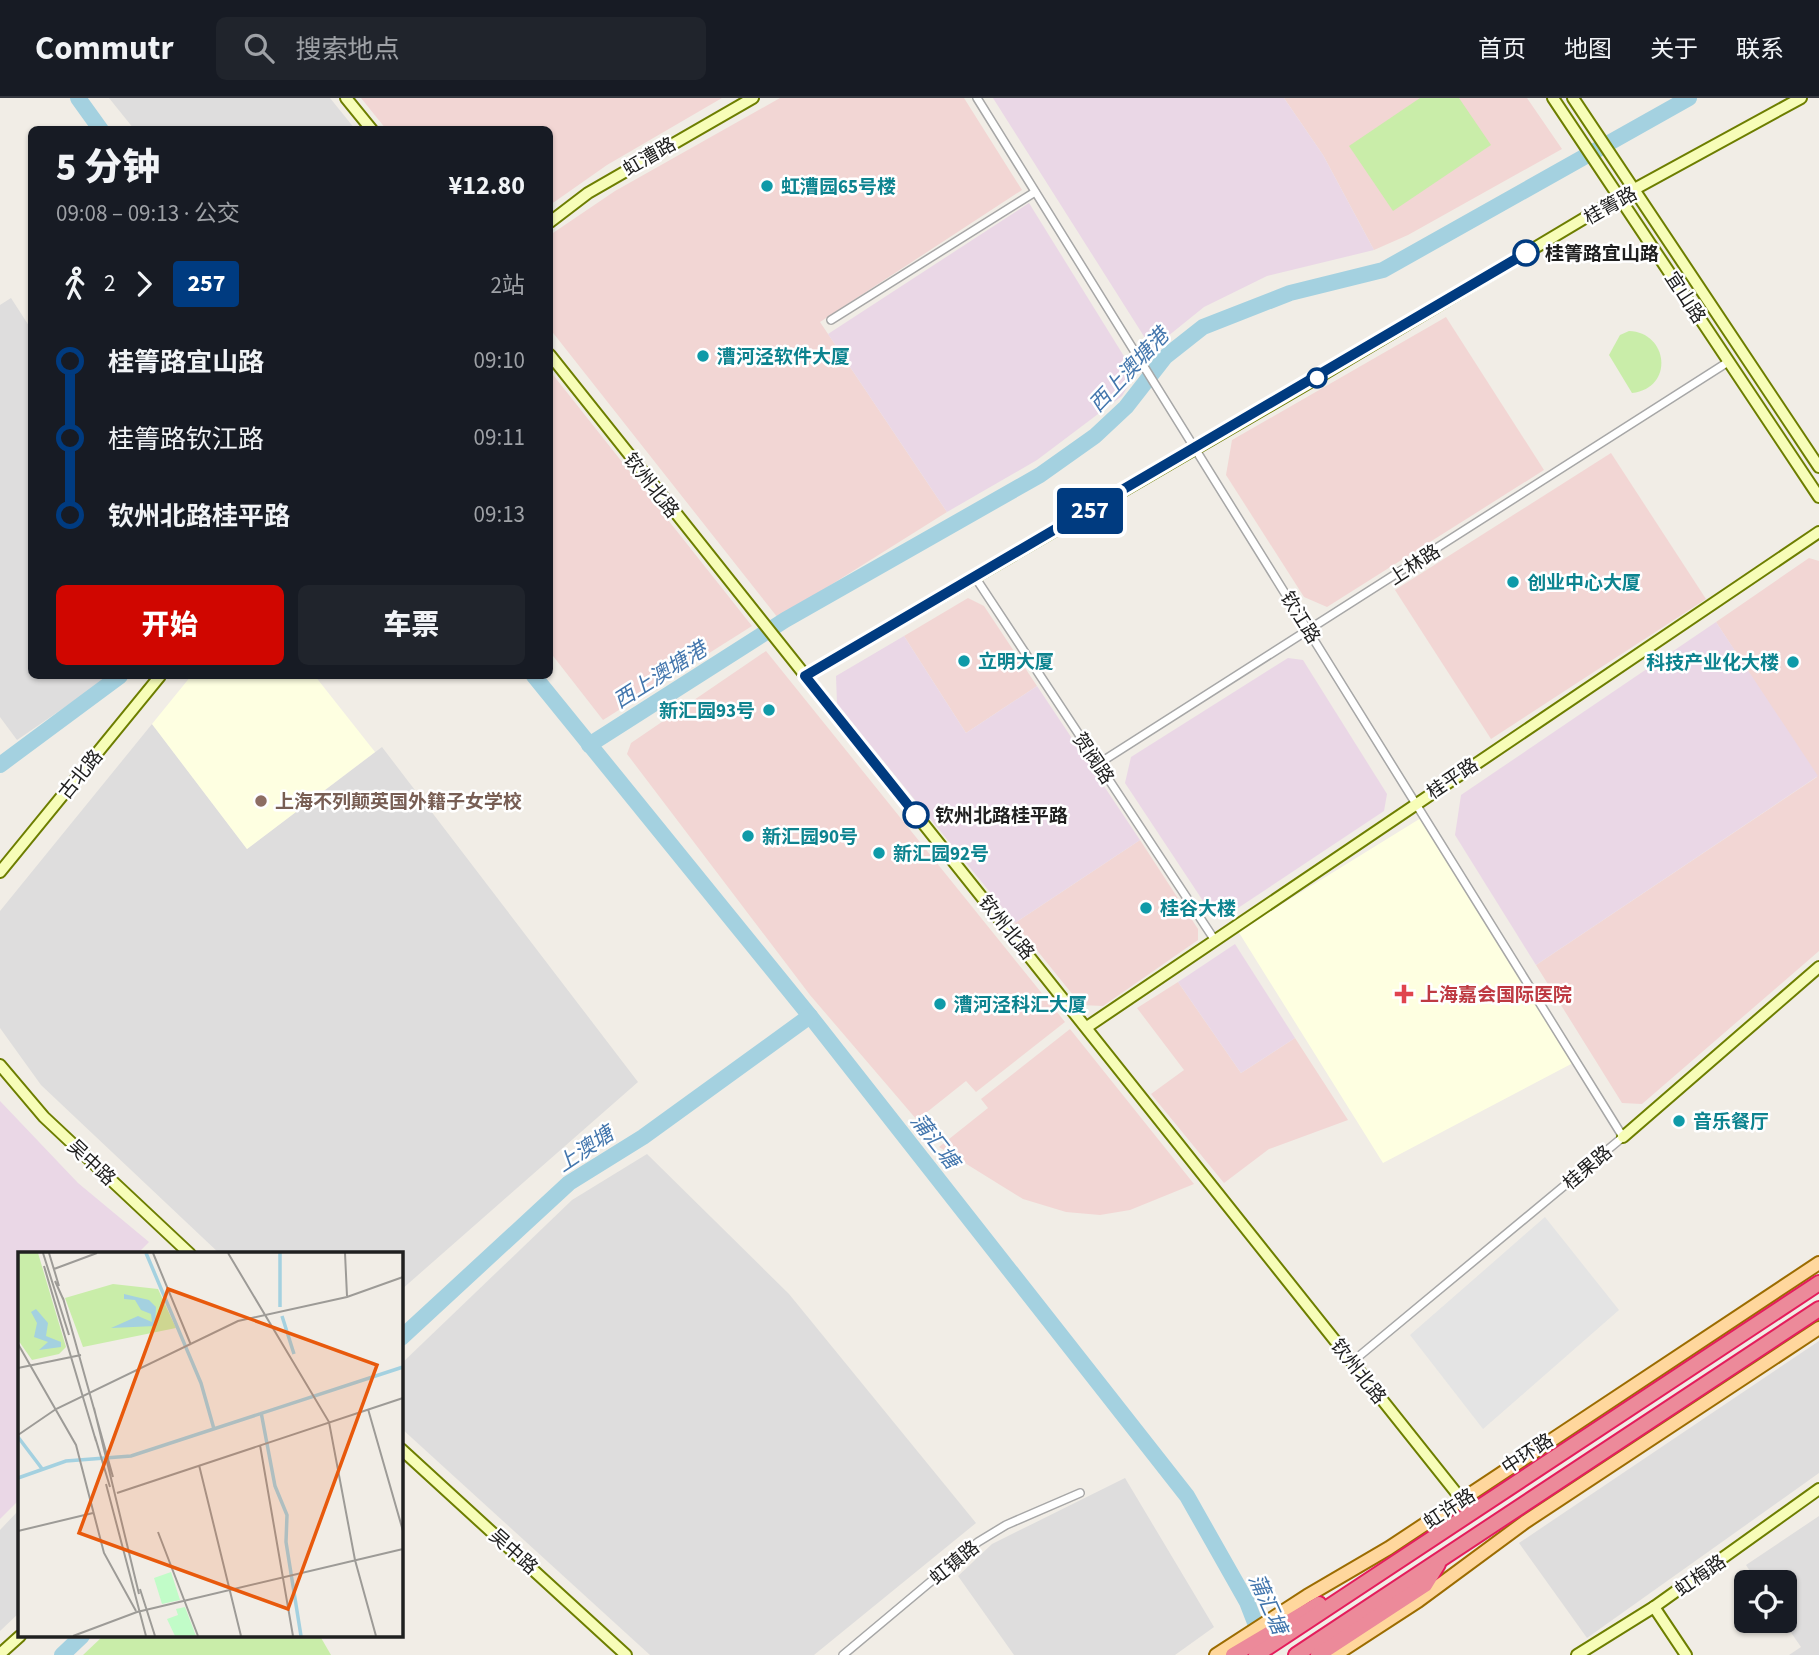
<!DOCTYPE html>
<html lang="zh">
<meta charset="utf-8">
<style>
:root{--surface:#171b24;--page:#20242c;--text:#f1f3f6;--muted:#9ea1a6;--line:#363941;--accent:#d00600}
body{margin:0;font-family:"Source Sans 3","Noto Sans SC",sans-serif;background:var(--page);color:var(--text);height:100vh;display:flex;flex-direction:column;font-size:26px;white-space:nowrap}
*{box-sizing:border-box;margin:0}
p{font-size:23px;color:var(--muted)}
.icon{flex:none;width:38px;height:38px;fill:none;stroke:currentColor;stroke-width:2;stroke-linecap:round;stroke-linejoin:round}
.map{position:relative;flex:1;overflow:hidden}
.details{position:absolute;left:28px;top:28px;width:525px;height:553px;display:flex;flex-direction:column;background:var(--surface);border-radius:10px;box-shadow:0 2px 5px #0004}
.details>*{flex:none}
.badge{padding:0 14px;border-radius:5px;font-size:24px;line-height:46px}
.controls{position:absolute;left:1734px;top:1472px;display:grid;gap:14px}
.controls a{display:grid;place-items:center;width:63px;height:63px;border-radius:10px;background:var(--surface);box-shadow:0 2px 5px #0004;font-size:35px}
.map>.badge{position:absolute;translate:-50% -50%;box-shadow:0 0 0 4px #fff}
.legs{display:flex;align-items:center;gap:10px;height:77px;padding:0 28px;font-size:23px}
.legs p{margin-inline-start:auto}
.summary{display:flex;align-items:center;justify-content:space-between;height:119px;padding:0 28px}
h1{font-size:38px;font-weight:800;line-height:52px}
.action{display:flex;gap:14px;margin-top:auto;padding:14px 28px}
.action a{flex:1;height:80px;border-radius:10px;background:var(--accent);color:#fff;font-size:28px;font-weight:800;line-height:80px;text-align:center}
.action a+a{background:var(--page);color:var(--text)}
ul{padding:0 28px;list-style:none}
li{display:flex;align-items:center;gap:24px;height:77px;font-size:26px}
li i{display:grid;place-items:center;width:10px;height:100%;margin:0 9px;background:currentColor}
li i::after{content:'';width:18px;height:18px;margin:-9px;border:5px solid;border-radius:50%;background:var(--surface)}
li p{margin-inline-start:auto}
li:first-child i{background:linear-gradient(#0000 50%,currentColor 0)}
li:last-child i{background:linear-gradient(currentColor 50%,#0000 0)}
header{display:flex;align-items:center;gap:42px;box-sizing:border-box;height:98px;padding:0 35px;background:var(--surface);border-bottom:2px solid var(--line)}
header strong{font-size:33px}
nav{display:flex;gap:38px;margin-inline-start:auto;font-size:24px}
.search{width:490px;height:63px;background:var(--page);display:flex;align-items:center;gap:18px;box-sizing:border-box;padding:0 24px;border-radius:10px;color:var(--muted);font-size:26px}
.map>svg:first-child{display:block}
</style>
<header>
<strong>Commutr</strong>
<div class="search"><svg class="icon" aria-label="search" viewBox="0 0 24 24"><circle cx="10" cy="10" r="6"/><path d="M15 15l6 6"/></svg>搜索地点</div>
<nav><a>首页</a><a>地图</a><a>关于</a><a>联系</a></nav>
</header>
<div class="map">
<svg width="1819" height="1557" viewBox="0 0 1819 1557">
<rect width="100%" height="100%" fill="#f1ede6"/>
<!-- residential -->
<g fill="#dedddd">
<polygon points="109,0 330,0 355,31 134,31"/>
<polygon points="11,200 31,231 32,578 110,578 17,642 0,619 0,207"/>
<polygon points="152,626 247,751 382,649 638,984 401,1192 401,1156 220,1156 41,987 0,930 0,813"/>
<polygon points="647,1056 789,1196 976,1425 814,1557 650,1557 401,1330 401,1266 572,1102"/>
<polygon points="1819,1243 1819,1375 1587,1540 1519,1445"/>
<polygon points="1125,1380 1214,1529 1175,1557 1014,1557 958,1478 992,1446"/>
<polygon points="19,1412 19,1515 0,1533 0,1432"/>
<polygon points="1819,1418 1819,1557 1789,1557 1801,1549 1783,1523 1785,1484 1757,1484 1746,1467"/>
</g>
<!-- commercial -->
<g fill="#f2d6d4">
<polygon points="361,0 722,0 607,67 550,107 550,32 386,31"/>
<polygon points="780,0 964,0 1022,92 820,224 947,414 778,520 550,231 550,137 615,93"/>
<polygon points="1284,0 1527,0 1562,51 1408,137 1374,152 1323,57"/>
<polygon points="1446,219 1544,372 1327,509 1304,499 1226,377 1232,342"/>
<polygon points="550,273 752,528 603,622 550,554"/>
<polygon points="1611,355 1706,501 1491,641 1395,492"/>
<polygon points="1809,460 1819,463 1819,853 1642,1006 1622,1005 1536,867 1817,679 1716,524"/>
<polygon points="968,500 984,508 1037,588 966,635 904,538"/>
<polygon points="766,553 1065,924 976,994 966,983 917,1022 810,897 627,656 631,645"/>
<polygon points="1140,742 1198,831 1198,842 1103,908 1081,907 1015,825"/>
<polygon points="1178,884 1241,975 1295,940 1348,1022 1269,1051 1224,1085 1151,996 1184,972 1137,910"/>
<polygon points="1070,931 1194,1086 1130,1112 1100,1117 1066,1114 1023,1101 939,1049 988,1010 981,1001"/>
</g>
<!-- industrial -->
<g fill="#ead7e6">
<polygon points="993,0 1284,0 1323,57 1374,152 1267,178 1204,209 1152,251"/>
<polygon points="1029,105 1135,276 1122,298 1037,362 947,414 828,236"/>
<polygon points="1716,524 1818,678 1536,867 1455,737 1461,697"/>
<polygon points="904,538 966,635 1037,588 1140,742 1015,825 837,606 836,578"/>
<polygon points="1288,560 1303,562 1387,696 1384,713 1232,814 1209,812 1125,685 1131,659"/>
<polygon points="1235,846 1295,940 1241,975 1178,884"/>
<polygon points="0,1003 78,1085 149,1144 137,1156 19,1156 19,1402 0,1421"/>
</g>
<!-- education -->
<g fill="#feffe1">
<polygon points="191,578 315,578 375,654 247,751 152,626"/>
<polygon points="1421,720 1573,965 1383,1065 1238,833"/>
</g>
<!-- grass -->
<g fill="#c9eda9">
<polygon points="1420,0 1459,0 1491,47 1393,113 1349,48"/>
<path d="M 1629,233 C 1668,234 1675,290 1632,295 L 1609,257 L 1620,237 Z"/>
<polygon points="103,1538 320,1538 331,1557 83,1557"/>
</g>
<!-- parking -->
<polygon fill="#e4e4e4" points="1545,1119 1619,1212 1483,1331 1410,1237"/>
<g fill="none" stroke-linecap="round" stroke-linejoin="round">
<!-- river -->
<g stroke="#a4d1e0" stroke-width="16">
<polyline points="78,0 101,32"/>
<polyline points="534,578 810,918 1187,1398 1247,1504 1263,1545"/>
<polyline points="589,647 785,522 1040,377 1095,338 1126,309 1165,259 1203,229 1290,195 1383,172 1689,0"/>
<polyline points="0,667 120,578"/>
<polyline points="401,1240 569,1085 643,1039 810,918"/>
<polyline points="62,1557 82,1538"/>
</g>
<!-- street casing -->
<g stroke="#a7a7a7" stroke-width="10">
<g id="street">
<polyline points="977,0 1623,1039 1352,1264"/>
<polyline points="831,222 1035,94"/>
<polyline points="975,479 1214,841"/>
<polyline points="1098,666 1728,264"/>
<polyline points="843,1557 978,1444 1006,1427 1080,1395"/>
</g>
</g>
<!-- secondary casing -->
<g stroke="#6d7e00" stroke-width="14">
<g id="secondary">
<polyline points="346,0 372,32"/>
<polyline points="1553,0 1819,399"/>
<polyline points="1573,0 1819,369"/>
<polyline points="550,124 588,95 753,0"/>
<polyline points="550,257 1462,1402"/>
<polyline points="805,578 1317,280 1620,99 1801,0"/>
<polyline points="0,774 160,578"/>
<polyline points="1087,929 1819,434"/>
<polyline points="0,967 44,1019 190,1156"/>
<polyline points="1623,1039 1819,869"/>
<polyline points="401,1351 626,1557"/>
<polyline points="1654,1509 1686,1557"/>
<polyline points="0,1556 20,1538"/>
<polyline points="1577,1557 1654,1509 1819,1391"/>
</g>
</g>
<!-- primary casing -->
<g stroke="#9c6c00" stroke-width="16">
<g id="primary">
<polyline points="1216,1557 1307,1498 1389,1450 1819,1165"/>
<polyline points="1335,1557 1418,1503 1525,1424 1819,1230"/>
</g>
</g>
<!-- highway casing -->
<g stroke="#e41d5c" stroke-width="18">
<g id="highway">
<polyline points="1233,1557 1319,1506"/>
<polyline points="1256,1557 1819,1185"/>
<polyline points="1296,1557 1819,1211"/>
<polyline points="1318,1557 1425,1487 1438,1466"/>
</g>
</g>
<!-- street -->
<use href="#street" stroke="#fff" stroke-width="7"/>
<!-- secondary -->
<use href="#secondary" stroke="#f7fdb8" stroke-width="10"/>
<!-- primary -->
<use href="#primary" stroke="#ffd79d" stroke-width="12"/>
<!-- highway -->
<use href="#highway" stroke="#ec8a9a" stroke-width="14"/>
</g>
<g fill="none" stroke-linecap="round" stroke-linejoin="round">
<!-- line-1 casing -->
<g stroke="#fff" stroke-width="16">
<polyline id="line-1" points="916,717 805,578 1526,155"/>
</g>
<!-- line-1 -->
<use href="#line-1" stroke="#003b80" stroke-width="10"/>
</g>
<!-- markers -->
<g fill="#0f9aa8" stroke="#fff" stroke-width="2.5">
<circle cx="767" cy="88" r="7"/>
<circle cx="703" cy="258" r="7"/>
<circle cx="1513" cy="484" r="7"/>
<circle cx="964" cy="563" r="7"/>
<circle cx="1793" cy="564" r="7"/>
<circle cx="769" cy="612" r="7"/>
<circle cx="748" cy="738" r="7"/>
<circle cx="879" cy="755" r="7"/>
<circle cx="1146" cy="810" r="7"/>
<circle cx="940" cy="906" r="7"/>
<circle cx="1679" cy="1023" r="7"/>
</g>
<g fill="#fff" stroke="#003b80" stroke-width="3.5">
<circle cx="1526" cy="155" r="12"/>
<circle cx="1317" cy="280" r="9"/>
<circle cx="916" cy="717" r="12"/>
</g>
<circle fill="#8d6e63" stroke="#fff" stroke-width="2.5" cx="261" cy="703" r="7"/>
<path fill="#e0444e" stroke="#fff" stroke-width="2.5" d="M1400.5 885.5h7v7h7v7h-7v7h-7v-7h-7v-7h7z"/>
<g text-anchor="middle" stroke-width="5" stroke-linejoin="round" paint-order="stroke">
<!-- street labels -->
<g font-size="19" fill="#202020" stroke="#fff">
<text transform="translate(649 58) rotate(-30)" y="7">虹漕路</text>
<text transform="translate(1610 107) rotate(-29)" y="7">桂箐路</text>
<text transform="translate(1686 199) rotate(57)" y="7">宜山路</text>
<text transform="translate(652 387) rotate(52)" y="7">钦州北路</text>
<text transform="translate(1414 466) rotate(-33)" y="7">上林路</text>
<text transform="translate(1301 519) rotate(58)" y="7">钦江路</text>
<text transform="translate(1094 660) rotate(56)" y="7">贺阀路</text>
<text transform="translate(80 676) rotate(-51)" y="7">古北路</text>
<text transform="translate(1452 680) rotate(-34)" y="7">桂平路</text>
<text transform="translate(1007 829) rotate(51)" y="7">钦州北路</text>
<text transform="translate(92 1064) rotate(43)" y="7">吴中路</text>
<text transform="translate(1587 1069) rotate(-40)" y="7">桂果路</text>
<text transform="translate(1359 1273) rotate(52)" y="7">钦州北路</text>
<text transform="translate(1527 1355) rotate(-33)" y="7">中环路</text>
<text transform="translate(1449 1410) rotate(-33)" y="7">虹许路</text>
<text transform="translate(514 1453) rotate(42)" y="7">吴中路</text>
<text transform="translate(954 1464) rotate(-39)" y="7">虹镇路</text>
<text transform="translate(1700 1477) rotate(-35)" y="7">虹梅路</text>
</g>
<!-- culture labels -->
<g font-size="19" font-weight="bold" fill="#0d838f" stroke="#fff" text-anchor="start">
<text x="781" y="95">虹漕园65号楼</text>
<text x="717" y="265">漕河泾软件大厦</text>
<text x="1527" y="491">创业中心大厦</text>
<text x="978" y="570">立明大厦</text>
<text x="1779" y="571" text-anchor="end">科技产业化大楼</text>
<text x="755" y="619" text-anchor="end">新汇园93号</text>
<text x="762" y="745">新汇园90号</text>
<text x="893" y="762">新汇园92号</text>
<text x="1160" y="817">桂谷大楼</text>
<text x="954" y="913">漕河泾科汇大厦</text>
<text x="1693" y="1030">音乐餐厅</text>
</g>
<!-- stop labels -->
<g font-size="19" font-weight="bold" fill="#202020" stroke="#fff" text-anchor="start">
<text x="1545" y="162">桂箐路宜山路</text>
<text x="935" y="724">钦州北路桂平路</text>
</g>
<!-- education labels -->
<g font-size="19" font-weight="bold" fill="#785e54" stroke="#fff" text-anchor="start">
<text x="275" y="710">上海不列颠英国外籍子女学校</text>
</g>
<!-- health labels -->
<g font-size="19" font-weight="bold" fill="#be3a42" stroke="#fff" text-anchor="start">
<text x="1420" y="903">上海嘉会国际医院</text>
</g>
<!-- water labels -->
<g font-size="21" font-style="italic" fill="#4376ad" stroke="#fff">
<text transform="translate(1129 272) rotate(-47)" y="7">西上澳塘港</text>
<text transform="translate(660 577) rotate(-32)" y="7">西上澳塘港</text>
<text transform="translate(935 1043) rotate(52)" y="7">蒲汇塘</text>
<text transform="translate(585 1051) rotate(-34)" y="7">上澳塘</text>
<text transform="translate(1268 1506) rotate(66)" y="7">蒲汇塘</text>
</g>
</g>
<!-- overview -->
<g transform="translate(18 1154)">
<rect width="385" height="385" fill="#f1ede6"/>
<path d="M 0,1 L 20,1 L 48,95 L 41,102 L 14,108 L 0,88 ZM 95,32 L 140,37 L 158,76 L 65,95 L 47,46 Z" fill="#c9eda9"/>
<path d="M 153,320 L 162,348 L 144,352 L 136,326 ZM 167,355 L 178,384 L 157,384 L 149,367 L 160,363 L 158,357 Z" fill="#c1fcc8"/>
<path d="M 106,42 L 131,48 L 138,55 L 137,74 L 93,76 L 120,64 L 134,70 L 133,62 L 123,58 L 117,48 L 106,47 ZM 18,57 L 30,71 L 28,84 L 43,90 L 43,95 L 21,98 L 30,90 L 16,85 L 19,71 L 13,60 Z" fill="#a4d1e0"/>
<path fill="none" stroke="#a4d1e0" stroke-width="3.5" d="M 128,1 L 183,131 L 196,177M 262,1 L 262,55M 264,64 L 276,102M 243,160 L 257,234 L 269,263 L 268,290 L 283,384M 0,185 L 25,218M 0,226 L 48,209 L 113,204 L 385,115"/>
<path fill="none" stroke="#9d9b97" stroke-width="2" d="M 25,1 L 51,83M 31,1 L 41,34M 135,1 L 173,93M 210,1 L 311,170 L 337,308 L 358,384M 327,1 L 329,44M 26,14 L 78,189M 36,17 L 79,1M 37,29 L 46,49M 45,46 L 95,225M 0,92 L 58,193 L 86,301 L 118,359M 0,116 L 63,103M 76,156 L 121,342M 350,157 L 385,279M 0,183 L 38,157 L 220,69 L 329,45 L 385,25M 77,185 L 92,235M 242,193 L 275,384M 181,213 L 223,384M 88,232 L 128,384M 99,241 L 385,146M 0,279 L 75,261M 140,280 L 180,384M 122,337 L 137,384M 55,384 L 119,360 L 385,297"/>
<path fill="#e8590c" fill-opacity="0.15" stroke="#e8590c" stroke-width="3.5" d="M 150,37 L 359,113 L 270,357 L 61,281 Z"/>
<rect width="385" height="385" fill="none" stroke="#202020" stroke-width="3.5"/>
</g>
</svg>
<div class="controls">
<a><svg class="icon" aria-label="locate" viewBox="0 0 24 24"><circle cx="12" cy="12" r="6"/><path d="M12 2v4M12 18v4M2 12h4M18 12h4"/></svg></a>
</div>
<b class="badge" style="left:1090px;top:413px;background:#003b80;color:#fff">257</b>
<section class="details">
<div class="summary"><div><h1>5 分钟</h1><p>09:08 – 09:13 · 公交</p></div><b>¥12.80</b></div>
<div class="legs"><svg class="icon" aria-label="walk" viewBox="0 0 24 24"><circle cx="13" cy="4" r="2"/><path d="M13 8l-2 6 4 7M11 14l-3 7M7 12l3-4h3l4 4"/></svg>2<svg class="icon" aria-label="forward" viewBox="0 0 24 24"><path d="M9 5l7 7-7 7"/></svg><b class="badge" style="background:#003b80;color:#fff">257</b><p>2站</p></div>
<ul>
<li><i style="color:#003b80"></i><b>桂箐路宜山路</b><p>09:10</p></li>
<li><i style="color:#003b80"></i><span>桂箐路钦江路</span><p>09:11</p></li>
<li><i style="color:#003b80"></i><b>钦州北路桂平路</b><p>09:13</p></li>
</ul>
<div class="action"><a>开始</a><a>车票</a></div>
</section>
</div>
